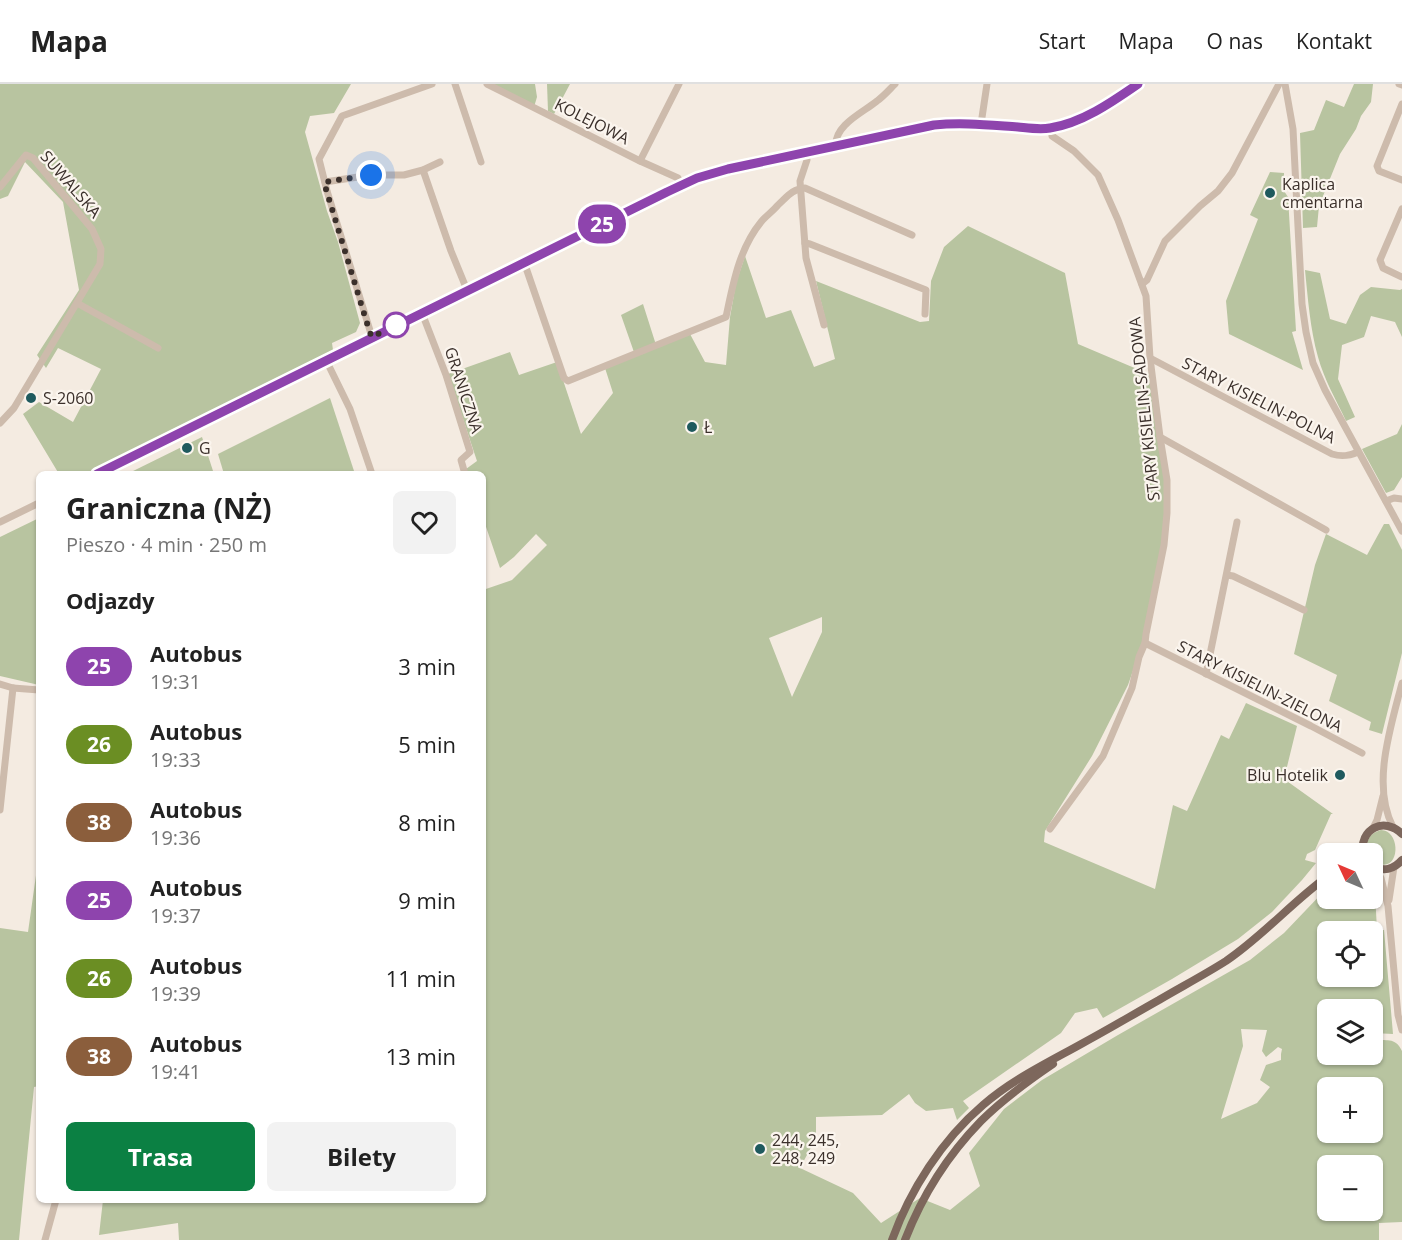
<!DOCTYPE html>
<html lang="pl">
<meta charset="utf-8">
<style>
:root{--surface:#fff;--page:#f2f2f2;--text:#222;--muted:#767676;--line:#e0e0e0;--accent:#0b8043}
body{margin:0;font-family:"Open Sans",sans-serif;background:var(--page);color:var(--text);height:100vh;display:flex;flex-direction:column;font-size:22px;white-space:nowrap}
*{box-sizing:border-box;margin:0}
p{font-size:20px;color:var(--muted)}
.icon{flex:none;width:33px;height:33px;fill:none;stroke:currentColor;stroke-width:2;stroke-linecap:round;stroke-linejoin:round}
.map{position:relative;flex:1;overflow:hidden}
.details{position:absolute;left:36px;top:387px;width:450px;height:732px;display:flex;flex-direction:column;background:var(--surface);border-radius:9px;box-shadow:0 2px 4px #0004}
.details>*{flex:none}
.badge{padding:0 12px;border-radius:20px;font-size:21px;line-height:39px}
.needle{width:39px;rotate:314deg}
.controls{position:absolute;left:1317px;top:759px;display:grid;gap:12px}
.controls a{display:grid;place-items:center;width:66px;height:66px;border-radius:9px;background:var(--surface);box-shadow:0 2px 4px #0004;font-size:30px}
.you{position:absolute;width:30px;height:30px;margin:-15px;border:4px solid #fff;border-radius:50%;background:#1a73e8;box-shadow:0 0 0 9px #1a73e833}
.map>.badge{position:absolute;translate:-50% -50%;box-shadow:0 0 0 3px #fff}
h2{padding:0 30px;font-size:22px;line-height:54px}
.round{display:grid;place-items:center;flex:none;width:63px;height:63px;border-radius:9px;background:var(--page)}
.head{display:flex;align-items:center;justify-content:space-between;height:102px;padding:0 30px}
h1{font-size:28px;font-weight:700;line-height:45px}
.action{display:flex;gap:12px;margin-top:auto;padding:12px 30px}
.action a{flex:1;height:69px;border-radius:9px;background:var(--accent);color:#fff;font-size:24px;font-weight:700;line-height:69px;text-align:center}
.action a+a{background:var(--page);color:var(--text)}
ul{padding:0;list-style:none}
li{display:flex;align-items:center;gap:18px;height:78px;padding:0 30px}
li div{flex:1}
li b{display:block;font-size:22px}
li em{font-style:normal}
li .badge{min-width:66px;font-weight:700;text-align:center}
header{display:flex;align-items:center;gap:36px;box-sizing:border-box;height:84px;padding:0 30px;background:var(--surface);border-bottom:2px solid var(--line)}
header strong{font-size:28px}
nav{display:flex;gap:33px;margin-inline-start:auto;font-size:21px}
.map>svg:first-child{display:block}
</style>
<header>
<strong>Mapa</strong>
<nav><a>Start</a><a>Mapa</a><a>O nas</a><a>Kontakt</a></nav>
</header>
<div class="map">
<svg width="1402" height="1156" viewBox="0 0 1402 1156">
<rect width="100%" height="100%" fill="#f4ebe1"/>
<!-- green -->
<g fill="#b8c4a0" fill-rule="evenodd">
<polygon points="0,0 351,0 334,29 310,32 305,48 327,127 338,158 360,239 356,248 332,259 333,266 86,390 59,390 23,330 39,318 73,338 101,285 58,264 46,284 37,271 79,206 63,118 25,78 8,112 0,115"/>
<polygon points="490,0 535,0 537,13 534,23"/>
<polygon points="547,0 570,0 554,30 548,27"/>
<polygon points="1354,0 1373,0 1371,18 1361,32 1356,45 1340,70 1319,122 1317,143 1303,144 1300,49 1314,46 1326,16 1344,23"/>
<polygon points="1270,88 1284,89 1284,107 1288,113 1296,247 1292,248 1303,286 1229,250 1226,217 1258,135 1250,131"/>
<path d="M 968,142 L 1065,189 L 1078,260 L 1144,288 L 1152,289 L 1169,423 L 1143,558 L 1128,601 L 1092,672 L 1045,747 L 1044,758 L 1155,805 L 1173,721 L 1187,727 L 1221,651 L 1229,655 L 1246,619 L 1297,642 L 1284,695 L 1333,730 L 1331,730 L 1315,766 L 1307,770 L 1305,776 L 1316,779 L 1302,796 L 1272,828 L 1238,855 L 1172,895 L 1103,934 L 1097,924 L 1075,929 L 1061,949 L 963,1017 L 969,1024 L 957,1036 L 953,1024 L 926,1027 L 915,1019 L 909,1010 L 882,1031 L 816,1033 L 816,1054 L 800,1084 L 853,1109 L 881,1139 L 920,1114 L 950,1126 L 980,1102 L 969,1069 L 1004,1025 L 1042,996 L 1118,951 L 1250,876 L 1284,849 L 1327,804 L 1328,814 L 1372,814 L 1373,805 L 1375,809 L 1377,846 L 1384,846 L 1393,950 L 1373,949 L 1372,926 L 1328,926 L 1328,970 L 1372,970 L 1373,955 C 1386,958 1395,952 1402,967 L 1402,1138 L 1379,1139 L 1379,1156 L 179,1156 L 178,1139 L 99,1151 L 103,1116 L 483,1116 L 483,506 L 512,496 L 547,461 L 536,450 L 514,473 L 500,484 L 483,434 L 483,390 L 468,390 L 466,385 L 477,377 L 448,290 L 510,268 L 519,291 L 557,278 L 581,350 L 613,309 L 605,284 L 635,271 L 621,231 L 643,220 L 657,264 L 690,250 L 705,278 L 726,281 L 730,233 L 736,199 L 745,172 L 766,234 L 791,226 L 814,283 L 835,275 L 816,197 L 920,238 L 929,237 L 931,197 L 944,163 ZM 822,533 L 822,548 L 792,613 L 769,554 ZM 1328,848 L 1372,848 L 1372,892 L 1328,892 ZM 1241,945 L 1267,946 L 1262,967 L 1266,973 L 1278,963 L 1282,965 L 1281,970 L 1281,976 L 1266,981 L 1260,996 L 1270,1003 L 1257,1019 L 1221,1035 L 1243,962 ZM 1328,1004 L 1372,1004 L 1372,1048 L 1328,1048 ZM 1328,1082 L 1372,1082 L 1372,1126 L 1328,1126 Z"/>
<path d="M 1305,186 L 1320,189 L 1330,235 L 1346,240 L 1360,211 L 1371,203 L 1400,206 L 1402,205 L 1402,253 L 1395,238 L 1371,232 L 1364,253 L 1342,261 L 1338,295 L 1355,333 L 1346,337 C 1336,316 1324,295 1318,273 C 1310,244 1308,215 1305,186 Z"/>
<polygon points="330,314 355,390 224,390 218,370"/>
<polygon points="1402,340 1402,393 1394,406 1386,409 1362,365 1397,350"/>
<polygon points="202,353 214,390 127,390"/>
<polygon points="39,434 39,601 0,592 0,453"/>
<polygon points="1384,440 1389,440 1402,466 1402,569 1382,650 1369,646 1371,638 1329,617 1337,591 1294,570 1315,481 1326,450 1367,471"/>
<path d="M 1381,746 C 1402,746 1401,794 1373,777 L 1372,770 L 1367,769 C 1366,757 1368,750 1381,746 Z"/>
<polygon points="39,770 39,1002 34,1003 19,1156 0,1156 0,844 28,848"/>
</g>
<g fill="none" stroke-linecap="round" stroke-linejoin="round">
<!-- minor -->
<g stroke="#cdbbac" stroke-width="7">
<polyline points="455,0 481,78"/>
<polyline points="487,0 640,77 678,94 681,101"/>
<polyline points="1285,0 1293,45 1302,220 1306,248 1313,279 1325,306 1402,447"/>
<polyline points="1399,0 1402,1"/>
<polyline points="1402,20 1377,82 1379,87 1402,96"/>
<polyline points="981,40 987,0"/>
<path d="M 836,62 C 834,41 864,28 877,17 C 884,12 889,6 895,0"/>
<polyline points="806,68 807,76 800,97 806,174 824,241"/>
<polyline points="640,77 679,0"/>
<polyline points="423,86 451,167 467,206"/>
<polyline points="325,98 371,91 404,91 423,86 440,78"/>
<polyline points="0,103 26,71 33,74 92,145 101,165 100,180 14,324 0,339"/>
<polyline points="1402,125 1380,176 1383,184 1402,193"/>
<polyline points="805,159 810,160 926,206 925,230"/>
<path d="M 524,178 L 564,294 L 568,297 L 726,233 C 733,200 739,165 761,138 C 766,132 773,127 778,121 C 787,113 792,105 805,104 L 912,151"/>
<polyline points="1142,200 1147,196 1165,157 1200,122 1218,107 1232,89 1279,0"/>
<polyline points="77,219 158,264"/>
<polyline points="422,229 446,291 470,368 461,376 465,390"/>
<polyline points="372,253 327,107 319,75 342,32 432,0"/>
<path d="M 1150,274 L 1332,370 C 1342,373 1349,372 1358,368"/>
<polyline points="326,276 350,325 372,390"/>
<polyline points="1160,353 1326,446"/>
<path d="M 97,390 L 667,107 L 697,94 L 728,85 L 934,41 C 949,39 965,39 980,40 C 1002,41 1029,47 1050,44 C 1082,39 1112,18 1138,0"/>
<polyline points="1386,417 1394,414 1402,415"/>
<polyline points="0,438 39,419"/>
<polyline points="1227,491 1233,492 1304,526"/>
<polyline points="1145,559 1311,642 1362,669"/>
<polyline points="1206,590 1237,438"/>
<polyline points="0,600 13,604 39,606"/>
<polyline points="0,726 13,604"/>
<path d="M 1393,743 C 1371,701 1391,642 1402,599"/>
<polyline points="1373,744 1377,736 1383,712"/>
<polyline points="1050,745 1103,672 1132,604 1139,573 1145,559 1146,550 1164,461 1167,429 1167,396 1160,353 1150,274 1146,212 1118,136 1098,91 1074,67 1052,52 1051,44"/>
<polyline points="1375,784 1381,794 1388,822 1398,931 1402,946"/>
<polyline points="1389,816 1394,783"/>
<polyline points="45,1156 56,1116"/>
</g>
<!-- major -->
<g stroke="#7d675c" stroke-width="8">
<path d="M 1363,770 C 1359,745 1384,732 1402,750"/>
<path d="M 1372,782 C 1384,788 1393,786 1402,776"/>
<path d="M 892,1156 C 910,1106 942,1056 983,1021 C 1013,995 1049,978 1083,959 C 1109,945 1134,930 1159,916 C 1181,903 1204,891 1226,877 C 1263,852 1292,818 1328,792"/>
<path d="M 905,1156 C 922,1112 948,1071 981,1037 C 1003,1015 1028,997 1053,980"/>
</g>
</g>
<g fill="none" stroke-linecap="round" stroke-linejoin="round">
<!-- line casing -->
<g stroke="#fff" stroke-width="14">
<path id="line" d="M 97,390 L 667,108 L 697,94 L 728,85 L 934,41 C 962,38 989,41 1018,43 C 1028,44 1040,46 1050,44 C 1082,39 1112,18 1138,0"/>
</g>
<!-- line -->
<use href="#line" stroke="#8e44ad" stroke-width="9"/>
<!-- walk -->
<polyline stroke="#3b302b" stroke-width="6" stroke-dasharray="0 10.8" points="371,91 325,98 325,102 370,249 372,253 401,239 396,241"/>
</g>
<!-- markers -->
<g fill="#1f5a5e" stroke="#fbf5ee" stroke-width="2">
<circle cx="1270" cy="109" r="6"/>
<circle cx="31" cy="314" r="6"/>
<circle cx="692" cy="343" r="6"/>
<circle cx="187" cy="364" r="6"/>
<circle cx="1340" cy="691" r="6"/>
<circle cx="760" cy="1065" r="6"/>
</g>
<circle fill="#fff" stroke="#8e44ad" stroke-width="3" cx="396" cy="241" r="12"/>
<g text-anchor="middle" stroke-width="4.5" stroke-linejoin="round" paint-order="stroke">
<!-- street labels -->
<g font-size="16" fill="#3b302b" stroke="#fbf5ee">
<text transform="translate(592 37) rotate(27)" y="6">KOLEJOWA</text>
<text transform="translate(71 100) rotate(49)" y="6">SUWALSKA</text>
<text transform="translate(464 306) rotate(72)" y="6">GRANICZNA</text>
<text transform="translate(1259 316) rotate(27)" y="6">STARY KISIELIN-POLNA</text>
<text transform="translate(1144 325) rotate(-96)" y="6">STARY KISIELIN-SADOWA</text>
<text transform="translate(1260 602) rotate(27)" y="6">STARY KISIELIN-ZIELONA</text>
</g>
<!-- poi labels -->
<g font-size="16" fill="#3b302b" stroke="#fbf5ee" text-anchor="start">
<text x="1282" y="106">Kaplica<tspan x="1282" dy="18">cmentarna</tspan></text>
<text x="43" y="320">S-2060</text>
<text x="704" y="349">Ł</text>
<text x="199" y="370">G</text>
<text x="1328" y="697" text-anchor="end">Blu Hotelik</text>
<text x="772" y="1062">244, 245,<tspan x="772" dy="18">248, 249</tspan></text>
</g>
</g>
</svg>
<div class="controls">
<a><svg class="needle" viewBox="-14 -14 28 28"><path d="M0-13l5 13h-10z" fill="#e53935"/><path d="M0 13l5-13h-10z" fill="#767676"/></svg></a>
<a><svg class="icon" aria-label="locate" viewBox="0 0 24 24"><circle cx="12" cy="12" r="6"/><path d="M12 2v4M12 18v4M2 12h4M18 12h4"/></svg></a>
<a><svg class="icon" aria-label="layers" viewBox="0 0 24 24"><path d="M12 4l9 5-9 5-9-5zM3 14l9 5 9-5"/></svg></a>
<a>+</a>
<a>−</a>
</div>
<div class="you" style="left:371px;top:91px"></div>
<b class="badge" style="left:602px;top:140px;background:#8e44ad;color:#fff">25</b>
<section class="details">
<div class="head"><div><h1>Graniczna (NŻ)</h1><p>Pieszo · 4 min · 250 m</p></div><a class="round"><svg class="icon" aria-label="heart" viewBox="0 0 24 24"><path d="M12 20l-8-8c-3-5 5-10 8-4 3-6 11-1 8 4z"/></svg></a></div>
<h2>Odjazdy</h2>
<ul>
<li><span class="badge" style="background:#8e44ad;color:#fff">25</span><div><b>Autobus</b><p>19:31</p></div><em>3 min</em></li>
<li><span class="badge" style="background:#6b8e23;color:#fff">26</span><div><b>Autobus</b><p>19:33</p></div><em>5 min</em></li>
<li><span class="badge" style="background:#8b5e3c;color:#fff">38</span><div><b>Autobus</b><p>19:36</p></div><em>8 min</em></li>
<li><span class="badge" style="background:#8e44ad;color:#fff">25</span><div><b>Autobus</b><p>19:37</p></div><em>9 min</em></li>
<li><span class="badge" style="background:#6b8e23;color:#fff">26</span><div><b>Autobus</b><p>19:39</p></div><em>11 min</em></li>
<li><span class="badge" style="background:#8b5e3c;color:#fff">38</span><div><b>Autobus</b><p>19:41</p></div><em>13 min</em></li>
</ul>
<div class="action"><a>Trasa</a><a>Bilety</a></div>
</section>
</div>
